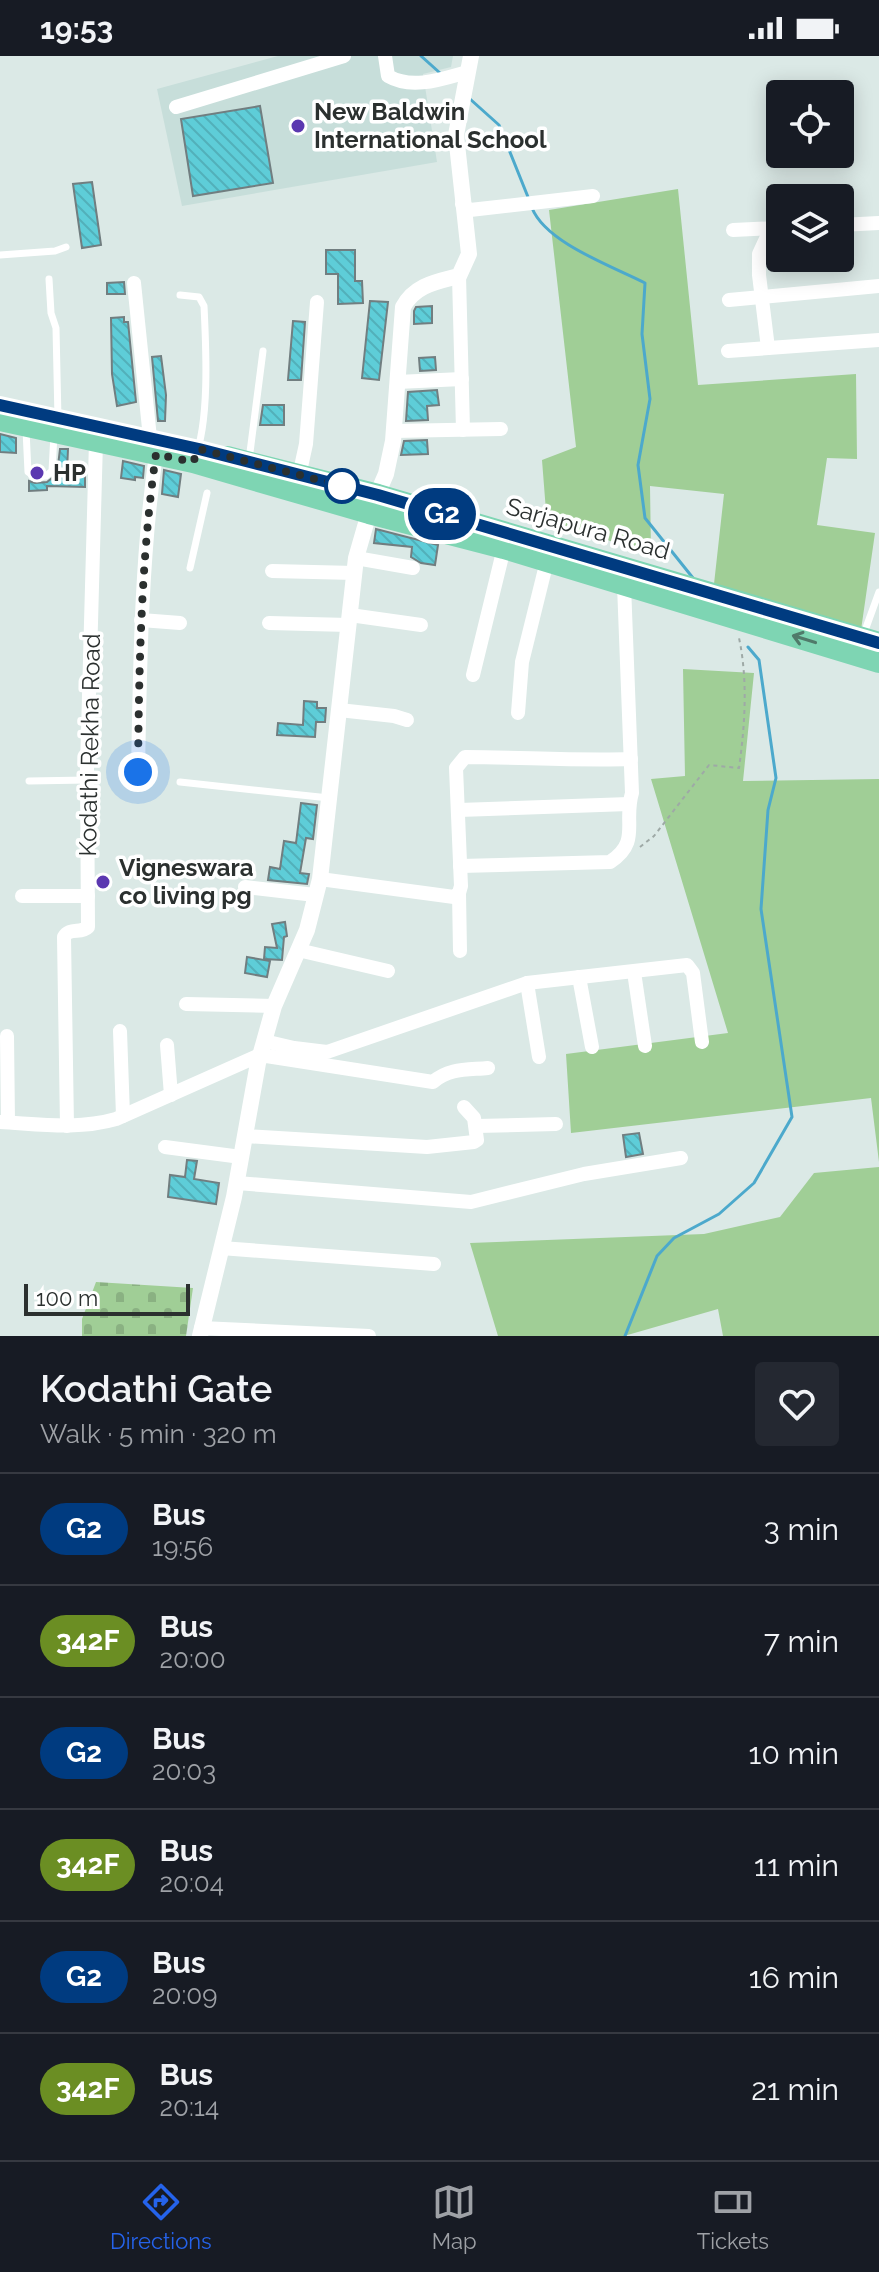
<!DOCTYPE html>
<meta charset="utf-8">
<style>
:root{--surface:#171b24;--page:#242831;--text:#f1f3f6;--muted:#9ea1a6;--line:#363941;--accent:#2563eb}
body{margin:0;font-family:Raleway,sans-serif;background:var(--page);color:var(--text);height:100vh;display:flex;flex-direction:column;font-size:30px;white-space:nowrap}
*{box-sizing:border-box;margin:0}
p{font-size:26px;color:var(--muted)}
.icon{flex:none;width:44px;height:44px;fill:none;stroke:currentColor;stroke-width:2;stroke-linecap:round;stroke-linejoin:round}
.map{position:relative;height:1280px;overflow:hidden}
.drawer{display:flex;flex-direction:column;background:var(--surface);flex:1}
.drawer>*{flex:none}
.badge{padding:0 16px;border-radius:26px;font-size:28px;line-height:52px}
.controls{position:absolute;left:766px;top:24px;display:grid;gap:16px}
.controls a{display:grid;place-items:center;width:88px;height:88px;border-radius:8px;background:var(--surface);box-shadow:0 4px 20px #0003;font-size:40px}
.scale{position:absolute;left:24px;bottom:20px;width:166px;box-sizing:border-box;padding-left:8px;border:4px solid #2b302f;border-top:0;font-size:22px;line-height:28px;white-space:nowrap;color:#2b302f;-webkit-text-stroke:6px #fff;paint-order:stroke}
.you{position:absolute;width:40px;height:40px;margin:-20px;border:6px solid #fff;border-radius:50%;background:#1a73e8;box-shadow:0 0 0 12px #1a73e833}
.map>.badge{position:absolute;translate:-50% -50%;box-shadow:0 0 0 4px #fff}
.round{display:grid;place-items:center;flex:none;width:84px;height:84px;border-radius:8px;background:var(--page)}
.headline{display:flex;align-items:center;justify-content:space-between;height:136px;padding:0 40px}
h1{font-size:38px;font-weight:600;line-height:60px}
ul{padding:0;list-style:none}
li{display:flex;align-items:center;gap:24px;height:112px;padding:0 40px;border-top:2px solid var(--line)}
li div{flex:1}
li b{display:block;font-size:30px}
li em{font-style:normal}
li .badge{min-width:88px;font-weight:700;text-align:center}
.status{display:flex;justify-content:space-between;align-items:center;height:56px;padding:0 40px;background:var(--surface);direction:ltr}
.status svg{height:22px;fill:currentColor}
.menu{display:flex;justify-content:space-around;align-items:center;height:112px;border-top:2px solid var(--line);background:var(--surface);font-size:22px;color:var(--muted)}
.menu a{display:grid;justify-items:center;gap:4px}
.menu .on{color:var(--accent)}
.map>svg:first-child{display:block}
</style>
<div class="status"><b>19:53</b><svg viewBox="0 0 49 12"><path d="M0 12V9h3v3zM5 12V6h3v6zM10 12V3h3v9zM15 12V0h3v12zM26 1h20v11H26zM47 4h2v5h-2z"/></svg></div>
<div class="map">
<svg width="879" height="1280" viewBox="0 0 879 1280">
<defs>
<pattern id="cemetery-stones" width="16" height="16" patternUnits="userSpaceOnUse" patternTransform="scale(2)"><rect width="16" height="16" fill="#a0ce96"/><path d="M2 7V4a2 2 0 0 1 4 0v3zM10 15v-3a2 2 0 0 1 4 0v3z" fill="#8ab182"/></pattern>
<pattern id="building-back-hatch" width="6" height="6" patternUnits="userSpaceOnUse" patternTransform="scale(2)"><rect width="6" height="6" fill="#5ecdd8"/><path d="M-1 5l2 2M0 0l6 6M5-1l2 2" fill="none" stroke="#52b0ba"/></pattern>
</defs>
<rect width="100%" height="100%" fill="#dbe9e6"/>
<!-- built -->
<polygon fill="#c7deda" points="278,0 453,0 451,11 423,18 437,106 182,150 157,33"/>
<!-- green -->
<g fill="#a0ce96">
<polygon points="678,133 698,329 856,318 857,403 827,402 817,469 875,477 861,574 714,528 724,438 650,430 651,496 547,468 542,404 576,391 549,154"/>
<polygon points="683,613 754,617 743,725 879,723 879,1106 871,1042 571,1077 566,998 728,977 651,723 685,720"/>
<polygon points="879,1111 879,1280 723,1280 718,1253 624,1280 498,1280 470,1187 704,1178 780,1161 814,1117"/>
</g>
<!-- cemetery -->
<polygon fill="url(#cemetery-stones)" points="96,1226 193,1232 186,1280 82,1280 82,1263"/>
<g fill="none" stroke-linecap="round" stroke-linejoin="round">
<!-- stream -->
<g stroke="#4ca9cc" stroke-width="3">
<polyline points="421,0 440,17"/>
<polyline points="470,43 499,69 528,141"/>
<path d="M 532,152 C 546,187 612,210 645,227 L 642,278 L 650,343 L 638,409 L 645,462 L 693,522"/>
<polyline points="625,1280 657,1200 674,1182 719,1158 754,1127 792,1061 761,853 768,754 776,722 759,604 748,591"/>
</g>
</g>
<!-- building -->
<g fill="url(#building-back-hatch)" stroke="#717e80" stroke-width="2">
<polygon points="260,50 273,127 193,140 181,63"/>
<polygon points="92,126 101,189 82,192 73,128"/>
<polygon points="326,194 355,194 355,225 362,225 363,247 338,248 338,218 326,218"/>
<polygon points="124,226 125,238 107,238 107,227"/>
<polygon points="370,245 388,246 379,324 362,322"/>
<polygon points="432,250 432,267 414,268 414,255 416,251"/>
<polygon points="124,261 124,266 128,266 136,346 117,350 112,318 111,262"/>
<polygon points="293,265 305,266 301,324 288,324"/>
<polygon points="161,300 166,339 165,365 158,365 152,301"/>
<polygon points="435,301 436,314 420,315 419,302"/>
<polygon points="437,334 439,349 427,350 428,364 406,365 408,336"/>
<polygon points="263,349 284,349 284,369 260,369"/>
<polygon points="0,378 16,382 16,397 0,396"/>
<polygon points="427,384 428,398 401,399 404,385"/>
<polygon points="60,393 68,393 67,415 85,416 85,431 47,430 47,434 29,435 29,425 35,427 47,426 57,418"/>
<polygon points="123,405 144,410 143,422 135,421 135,424 121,422"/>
<polygon points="164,414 181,418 178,441 162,438"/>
<polygon points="376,473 438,489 435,509 421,507 411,501 412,491 374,487"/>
<polygon points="304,645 317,646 317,652 326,652 325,666 316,666 315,681 277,679 278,667 303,669"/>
<polygon points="301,747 317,749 313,783 306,782 300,817 309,818 307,828 268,824 270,811 280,813 284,785 296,787"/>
<polygon points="285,866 287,880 284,881 282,904 264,903 265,891 277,892 272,868"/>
<polygon points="247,901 270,905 267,921 245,917"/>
<polygon points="639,1077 643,1098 626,1101 623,1079"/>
<polygon points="187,1104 197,1105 194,1123 219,1127 216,1148 168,1141 170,1119 185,1121"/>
</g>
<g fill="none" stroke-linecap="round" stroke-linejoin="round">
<!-- path -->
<path stroke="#9ea9a6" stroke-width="2" stroke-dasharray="4 4" stroke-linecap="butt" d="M 640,791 L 654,780 L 709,709 L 739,712 C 745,669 748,624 739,582"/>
<!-- service -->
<g stroke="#fff" stroke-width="7">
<polyline points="0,199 55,195 66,191"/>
<polyline points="49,223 51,257 56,272 58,363"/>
<path d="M 180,239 L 199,241 L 204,250 C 206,291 210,367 194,404"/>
<polyline points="26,374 28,416 35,421 46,420 52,415 54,378"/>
<polyline points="249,404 263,295"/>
<polyline points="190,512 207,437"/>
<polyline points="863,580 879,536"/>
<polyline points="29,725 87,724"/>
<polyline points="180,726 329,742"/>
</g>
<!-- minor -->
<g stroke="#fff" stroke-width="14">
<path d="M 385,0 L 388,20 C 412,34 442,23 467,16"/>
<polyline points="176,51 344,0"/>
<polyline points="462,148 470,154 593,140"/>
<polyline points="840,169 879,167"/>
<polyline points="733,174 776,172"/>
<polyline points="459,220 463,374"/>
<polyline points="134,227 150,382"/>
<polyline points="729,244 879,230"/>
<polyline points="768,292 759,219 759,198 771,172"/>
<polyline points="728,295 879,284"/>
<polyline points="397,326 462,323"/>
<polyline points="393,375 501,373"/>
<polyline points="299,420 306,388 317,246"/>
<polyline points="356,502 413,512"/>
<polyline points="272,515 355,517"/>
<polyline points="350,559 421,569"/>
<polyline points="141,564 180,567"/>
<polyline points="269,567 349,569"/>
<polyline points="473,619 504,492"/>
<polyline points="339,654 394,660 407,664"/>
<polyline points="518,657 522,606 547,505"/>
<path d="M 138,716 C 140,609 141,504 156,398"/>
<polyline points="459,754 629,748"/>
<path d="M 460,810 L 610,806 C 641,786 623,766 632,737 L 624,529"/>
<path d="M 320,823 L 454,841 L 459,837 L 461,830 L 456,712 L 465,701 C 520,701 576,705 631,703"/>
<polyline points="245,831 315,839"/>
<polyline points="459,837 460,895"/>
<polyline points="22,840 88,840"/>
<polyline points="298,894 388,915"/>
<polyline points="634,916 645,990"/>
<polyline points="579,921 592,991"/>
<polyline points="527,927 539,1001"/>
<polyline points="186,948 274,950"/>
<polyline points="120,975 123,1060"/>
<polyline points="7,980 8,1066"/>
<polyline points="264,985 294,992 327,996 527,927 687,909 693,917 702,986"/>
<polyline points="167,989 171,1039"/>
<path d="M 0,1066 C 39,1068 78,1074 116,1063 L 260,999 L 433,1026 C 449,1012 467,1014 488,1012"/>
<path d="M 67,1070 L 64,881 C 69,871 81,878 88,871 L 87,712 L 96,385"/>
<polyline points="476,1070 556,1068"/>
<polyline points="245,1080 427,1091 474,1086 477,1084 474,1062 464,1051"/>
<polyline points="165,1091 241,1101"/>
<polyline points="237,1127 471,1146 584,1118 681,1102"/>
<polyline points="221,1192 434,1208"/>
<polyline points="201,1272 369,1280"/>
</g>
<!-- tertiary -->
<path stroke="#fff" stroke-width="16" d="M 200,1280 L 234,1141 L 258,1007 L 274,950 L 307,874 L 320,823 L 356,502 L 369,457 L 386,418 L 393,385 L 403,251 C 415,229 436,226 459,220 L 469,198 L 456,79 L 471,0"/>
<!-- primary -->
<g stroke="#7ed5b3" stroke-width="22">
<polyline points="0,364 193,406 369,457 504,492 879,606"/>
<polyline points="227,401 378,439 879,587"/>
</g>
</g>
<!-- one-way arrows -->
<defs><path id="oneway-shaft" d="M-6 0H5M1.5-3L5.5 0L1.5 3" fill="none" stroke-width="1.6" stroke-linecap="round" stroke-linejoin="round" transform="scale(2)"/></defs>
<use stroke="#507a6a" href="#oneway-shaft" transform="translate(804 583) rotate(-163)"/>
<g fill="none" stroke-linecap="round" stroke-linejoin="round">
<!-- line casing -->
<g stroke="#fff" stroke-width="18">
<polyline id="line" points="0,349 199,393 378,439 879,587"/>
</g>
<!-- line -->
<use href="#line" stroke="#003b80" stroke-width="12"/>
<!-- walk -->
<path stroke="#2b302f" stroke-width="8" stroke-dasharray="0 14.4" d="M 138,716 C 139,609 141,503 156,398 L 193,406 L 199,393 L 350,432 L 342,430"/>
</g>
<!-- markers -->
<g fill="#5b38b0" stroke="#fff" stroke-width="3">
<circle cx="298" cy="70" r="8"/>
<circle cx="37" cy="417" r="8"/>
<circle cx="103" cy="826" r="8"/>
</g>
<circle fill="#fff" stroke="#003b80" stroke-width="4" cx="342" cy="430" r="16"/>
<g text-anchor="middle" stroke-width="7" stroke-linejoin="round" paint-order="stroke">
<!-- poi labels -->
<g font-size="24" font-weight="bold" fill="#2b302f" stroke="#fff" text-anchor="start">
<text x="314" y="64">New Baldwin<tspan x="314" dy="28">International School</tspan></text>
<text x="53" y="425">HP</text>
<text x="119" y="820">Vigneswara<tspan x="119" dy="28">co living pg</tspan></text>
</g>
<!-- street labels -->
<g font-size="24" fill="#2b302f" stroke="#fff">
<text transform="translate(588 473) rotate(16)" y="8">Sarjapura Road</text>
<text transform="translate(90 689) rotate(-89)" y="8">Kodathi Rekha Road</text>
</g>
</g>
</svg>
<div class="controls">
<a><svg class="icon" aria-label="locate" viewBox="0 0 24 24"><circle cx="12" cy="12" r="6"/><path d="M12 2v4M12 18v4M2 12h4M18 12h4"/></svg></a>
<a><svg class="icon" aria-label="layers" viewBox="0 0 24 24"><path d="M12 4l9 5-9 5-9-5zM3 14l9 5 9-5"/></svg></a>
</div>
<div class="scale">100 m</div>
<div class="you" style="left:138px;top:716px"></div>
<b class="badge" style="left:442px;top:458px;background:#003b80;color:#fff">G2</b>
</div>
<section class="drawer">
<div class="headline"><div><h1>Kodathi Gate</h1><p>Walk · 5 min · 320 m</p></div><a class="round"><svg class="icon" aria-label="heart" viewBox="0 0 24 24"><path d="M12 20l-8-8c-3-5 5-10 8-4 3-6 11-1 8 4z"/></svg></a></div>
<ul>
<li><span class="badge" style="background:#003b80;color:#fff">G2</span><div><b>Bus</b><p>19:56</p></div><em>3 min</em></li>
<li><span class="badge" style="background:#6b8e23;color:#fff">342F</span><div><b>Bus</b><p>20:00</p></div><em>7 min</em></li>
<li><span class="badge" style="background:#003b80;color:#fff">G2</span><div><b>Bus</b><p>20:03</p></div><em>10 min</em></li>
<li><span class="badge" style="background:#6b8e23;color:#fff">342F</span><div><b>Bus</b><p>20:04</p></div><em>11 min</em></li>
<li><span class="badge" style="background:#003b80;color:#fff">G2</span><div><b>Bus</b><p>20:09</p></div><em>16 min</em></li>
<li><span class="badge" style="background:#6b8e23;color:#fff">342F</span><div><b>Bus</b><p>20:14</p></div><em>21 min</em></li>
</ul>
</section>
<nav class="menu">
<a class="on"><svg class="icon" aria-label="directions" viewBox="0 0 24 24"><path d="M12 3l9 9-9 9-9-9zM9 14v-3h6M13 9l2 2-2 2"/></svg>Directions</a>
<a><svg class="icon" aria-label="map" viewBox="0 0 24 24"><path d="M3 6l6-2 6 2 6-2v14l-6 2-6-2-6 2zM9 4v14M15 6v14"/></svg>Map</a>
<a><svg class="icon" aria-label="tickets" viewBox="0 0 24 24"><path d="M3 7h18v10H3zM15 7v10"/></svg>Tickets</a>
</nav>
